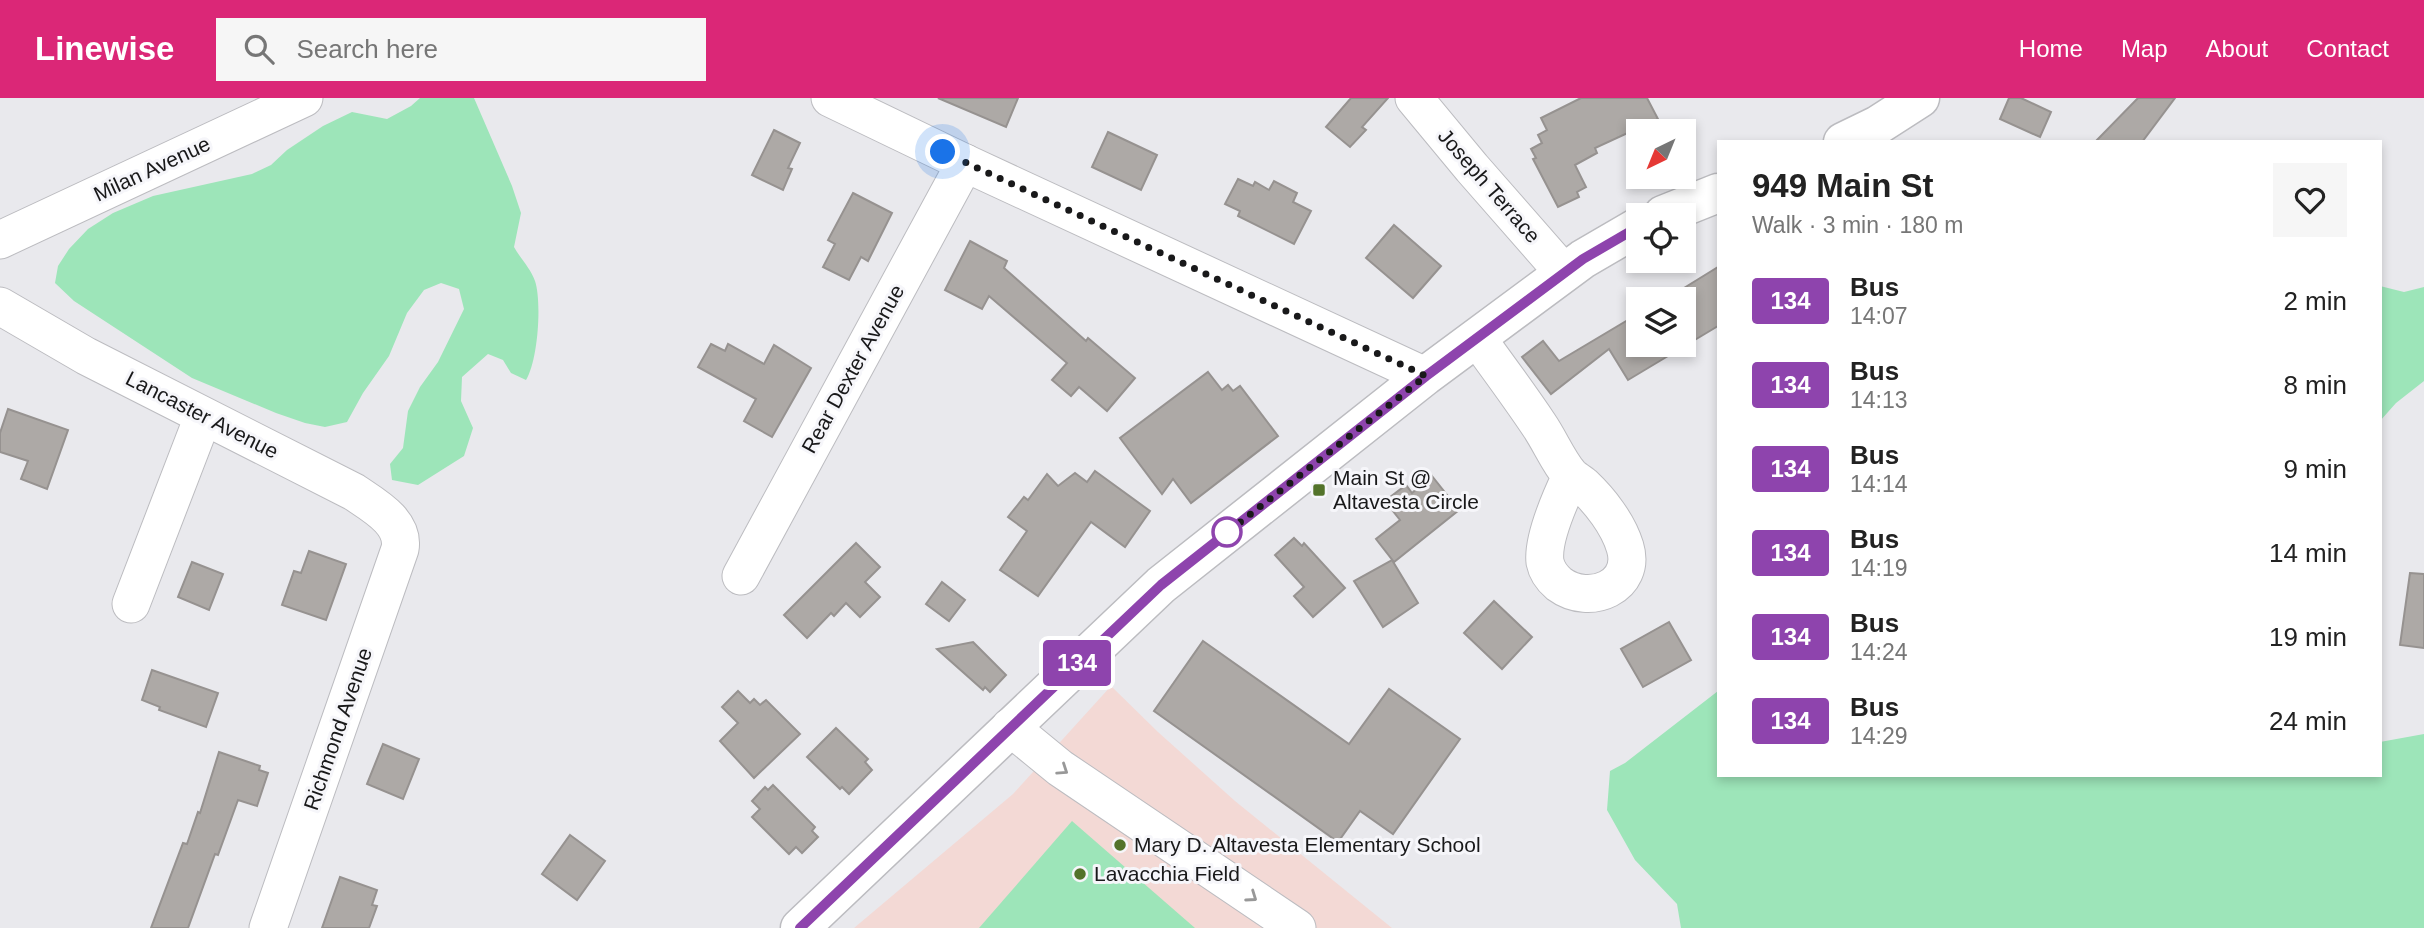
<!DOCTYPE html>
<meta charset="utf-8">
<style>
:root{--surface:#fff;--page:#f6f6f6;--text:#222;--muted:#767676;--accent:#db2777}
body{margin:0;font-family:Helvetica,sans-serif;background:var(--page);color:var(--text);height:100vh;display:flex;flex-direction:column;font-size:26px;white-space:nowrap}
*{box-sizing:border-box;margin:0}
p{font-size:23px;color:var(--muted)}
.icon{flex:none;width:38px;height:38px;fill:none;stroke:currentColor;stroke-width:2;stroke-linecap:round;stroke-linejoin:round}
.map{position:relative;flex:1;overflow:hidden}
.details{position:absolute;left:1717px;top:42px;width:665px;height:637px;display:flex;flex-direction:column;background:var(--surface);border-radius:0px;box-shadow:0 4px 10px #0003}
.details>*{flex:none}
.badge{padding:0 14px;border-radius:5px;font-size:24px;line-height:46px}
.needle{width:46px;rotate:223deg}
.fabs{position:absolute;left:1626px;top:21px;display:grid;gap:14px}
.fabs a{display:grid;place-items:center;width:70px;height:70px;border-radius:0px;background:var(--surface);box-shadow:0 4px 10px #0003;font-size:35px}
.you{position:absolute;width:35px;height:35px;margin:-18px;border:5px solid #fff;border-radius:50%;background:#1a73e8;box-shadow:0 0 0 10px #1a73e833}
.map>.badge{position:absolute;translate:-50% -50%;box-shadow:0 0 0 4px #fff}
.round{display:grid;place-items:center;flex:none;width:74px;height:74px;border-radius:0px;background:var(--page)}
.overview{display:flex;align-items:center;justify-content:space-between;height:119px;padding:0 35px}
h1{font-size:33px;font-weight:700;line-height:52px}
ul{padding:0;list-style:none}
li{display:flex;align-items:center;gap:21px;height:84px;padding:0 35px}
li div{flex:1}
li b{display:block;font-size:26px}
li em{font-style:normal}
li .badge{min-width:77px;font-weight:700;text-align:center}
header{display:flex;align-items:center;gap:42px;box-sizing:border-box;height:98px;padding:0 35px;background:var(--accent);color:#fff}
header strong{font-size:33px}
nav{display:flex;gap:38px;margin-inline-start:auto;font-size:24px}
.search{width:490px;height:63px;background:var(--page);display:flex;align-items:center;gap:18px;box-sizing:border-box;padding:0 24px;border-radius:0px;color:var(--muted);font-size:26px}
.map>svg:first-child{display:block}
</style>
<header>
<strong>Linewise</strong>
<div class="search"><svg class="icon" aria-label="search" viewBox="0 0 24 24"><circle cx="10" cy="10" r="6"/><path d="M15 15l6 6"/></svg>Search here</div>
<nav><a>Home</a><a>Map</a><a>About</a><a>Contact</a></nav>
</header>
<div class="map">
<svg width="2424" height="830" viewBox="0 0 2424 830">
<rect width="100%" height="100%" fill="#e9e9ed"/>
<!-- education -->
<polygon fill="#f3d9d5" points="1111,588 1158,634 1235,703 1392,830 854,830 1013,696"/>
<!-- green -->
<g fill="#9de5b9">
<path d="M 420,0 L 474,0 L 512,88 L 521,115 L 514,149 C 520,160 531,171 535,183 C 542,204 538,263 526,282 L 511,275 L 503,262 L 488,256 L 462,279 L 461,303 L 473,330 L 464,358 L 418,387 L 392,382 L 390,366 L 403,350 L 408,313 L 420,289 L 438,264 L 464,211 L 459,191 L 441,185 L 424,192 L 407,215 L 389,258 L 363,295 L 347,324 L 325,329 L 305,325 L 276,315 L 192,280 L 74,203 L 55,185 L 58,168 L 69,151 L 88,131 L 113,115 L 153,98 L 252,76 L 271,67 L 287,52 L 323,28 L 352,14 L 387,21 L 411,8 Z"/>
<polygon points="2380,188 2404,194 2424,189 2424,283 2396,305 2380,323"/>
<polygon points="1718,593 1718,677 2380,677 2380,644 2424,636 2424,830 1681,830 1677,806 1635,762 1607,712 1610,673 1625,665"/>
<polygon points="1072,723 1195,830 979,830"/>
</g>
<!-- building -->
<g fill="#ada9a6" stroke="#969290" stroke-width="2">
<polygon points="938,0 1018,0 1006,29"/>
<polygon points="1351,0 1388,0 1362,29 1366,32 1350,49 1326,29"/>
<polygon points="1581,0 1647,0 1658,21 1595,50 1597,55 1575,67 1586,89 1577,94 1579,99 1558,109 1533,61 1536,60 1531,51 1542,45 1538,37 1547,32 1541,20"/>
<polygon points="2009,0 2021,0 2051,14 2040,39 2000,21"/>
<polygon points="2138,0 2175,0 2142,44 2095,44"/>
<polygon points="774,32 800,45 788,70 792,71 783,92 752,77"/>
<polygon points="1108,34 1157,57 1141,92 1092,69"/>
<polygon points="1238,81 1253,88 1255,84 1269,92 1274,83 1297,95 1293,104 1311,113 1294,146 1238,118 1240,113 1225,106"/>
<polygon points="853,95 892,115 868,163 861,159 849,182 823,169 835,146 828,142"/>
<polygon points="1394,127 1441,168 1413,200 1366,160"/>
<polygon points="970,143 1007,163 1004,170 1086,243 1088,240 1135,280 1107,313 1079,289 1071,298 1052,282 1067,265 989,198 982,211 945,192"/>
<polygon points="1718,169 1718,228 1628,282 1609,251 1551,296 1522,259 1543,243 1559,263 1638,216 1638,247 1684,247 1684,190"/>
<polygon points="711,246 725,253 728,246 764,266 774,247 811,270 772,339 744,323 756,301 698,269"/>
<polygon points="1208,274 1222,292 1228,287 1233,293 1240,288 1278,338 1191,405 1173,381 1162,396 1120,340"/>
<polygon points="8,311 68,332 47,391 21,381 28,363 0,354 0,335"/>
<polygon points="1095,373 1150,413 1125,449 1091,424 1038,498 1000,472 1027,433 1008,419 1024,399 1028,402 1047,376 1058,388 1075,375 1087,384"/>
<polygon points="1432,378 1459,412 1394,464 1376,441 1400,422 1385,403 1406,387 1412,395"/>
<polygon points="1294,440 1302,448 1304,445 1345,490 1313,519 1294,498 1304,489 1275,457"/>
<polygon points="856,445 880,469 865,484 880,499 860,519 846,505 834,518 831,515 807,540 784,517"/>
<polygon points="309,453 346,466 326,522 282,507 294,473 301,475"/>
<polygon points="1392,462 1418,505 1383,529 1354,483"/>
<polygon points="192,464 223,476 209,512 178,499"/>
<polygon points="2410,475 2424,476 2424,550 2400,547"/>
<polygon points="942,484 965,502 949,523 926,506"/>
<polygon points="1494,503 1532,539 1502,571 1464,535"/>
<polygon points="1669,524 1691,562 1643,589 1621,551"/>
<polygon points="1203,543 1349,646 1389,591 1460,641 1393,736 1360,713 1338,744 1154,613"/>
<polygon points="973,544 1006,577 990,594 985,589 983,592 937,551"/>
<polygon points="152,572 218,595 206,629 159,612 160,609 142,602"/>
<polygon points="738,593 750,605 754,601 760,607 766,602 800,636 754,680 720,643 738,625 722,609"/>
<polygon points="836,630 868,661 865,664 872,672 849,696 842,689 840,691 807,659"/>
<polygon points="383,646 419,661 403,701 367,686"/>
<polygon points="219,654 260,668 259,672 268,675 257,708 238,702 218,757 215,756 188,830 151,830 183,745 187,746 198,714 200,715"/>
<polygon points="773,687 815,729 812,733 818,739 802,755 796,749 789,756 752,719 760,711 752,703 765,689 768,692"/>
<polygon points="570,737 605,763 577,802 542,776"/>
<polygon points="340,779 377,792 372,807 377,808 369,830 322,830"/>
</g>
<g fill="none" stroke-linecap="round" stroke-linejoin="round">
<!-- minor casing -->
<g stroke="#bcbcc0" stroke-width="39">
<g id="minor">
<polyline points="830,0 965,65 1425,278"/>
<polyline points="1414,0 1472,70 1564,175"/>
<polyline points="0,142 304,0"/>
<path d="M 0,208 L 86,258 L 354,394 C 373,407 405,424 400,451 L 268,830"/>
<path d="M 1477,240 C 1498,269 1519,297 1539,327 C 1550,343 1558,363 1570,377 C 1574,381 1579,384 1583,387 C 1600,403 1618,426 1625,449 C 1637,488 1590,509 1559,486 C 1552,480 1547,474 1545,464 C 1542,441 1561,399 1571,378"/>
<polyline points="741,478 965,65"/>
<polyline points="131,506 203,319"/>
<polyline points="1010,629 1060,670 1297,830"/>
</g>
</g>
<!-- major casing -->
<g stroke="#bcbcc0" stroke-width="41">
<g id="major">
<polyline points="1843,44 1878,27 1920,0"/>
<polyline points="1663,117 1718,95"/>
<polyline points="800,830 1161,487 1425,278 1583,161 1638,129"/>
</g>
</g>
<!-- minor -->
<use href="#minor" stroke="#fff" stroke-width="37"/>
<!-- major -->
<use href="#major" stroke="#fff" stroke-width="38"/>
</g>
<!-- one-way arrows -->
<defs><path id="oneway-chevron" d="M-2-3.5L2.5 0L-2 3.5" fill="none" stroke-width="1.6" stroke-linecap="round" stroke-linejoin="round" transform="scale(1.75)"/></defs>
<g stroke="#989898">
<use href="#oneway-chevron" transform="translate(1063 672) rotate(34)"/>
<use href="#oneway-chevron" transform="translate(1252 799) rotate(35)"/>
</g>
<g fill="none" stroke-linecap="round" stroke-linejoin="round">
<!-- line casing -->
<g stroke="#fff" stroke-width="16">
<polyline id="line" points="800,830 1161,487 1426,278 1583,161 1638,129"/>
</g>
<!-- line -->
<use href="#line" stroke="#8e44ad" stroke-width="10"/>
<!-- walk -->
<polyline stroke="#19191a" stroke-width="7" stroke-dasharray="0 12.6" points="943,54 1426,278 1219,441 1227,434"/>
</g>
<!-- markers -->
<g fill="#53732a" stroke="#f6f6fa" stroke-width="2.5">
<rect x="1312" y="385" width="14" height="14" rx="3.5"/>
<circle cx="1120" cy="747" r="7"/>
<circle cx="1080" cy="776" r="7"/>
</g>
<circle fill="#fff" stroke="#8e44ad" stroke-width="3.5" cx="1227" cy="434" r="14"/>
<g text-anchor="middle" stroke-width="6" stroke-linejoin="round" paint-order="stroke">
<!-- street labels -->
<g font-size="21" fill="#19191a" stroke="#f6f6fa">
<text transform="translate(152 71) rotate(-25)" y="7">Milan Avenue</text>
<text transform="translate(1489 88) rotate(49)" y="7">Joseph Terrace</text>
<text transform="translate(853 271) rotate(-61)" y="7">Rear Dexter Avenue</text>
<text transform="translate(202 317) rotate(27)" y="7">Lancaster Avenue</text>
<text transform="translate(338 631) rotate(-71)" y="7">Richmond Avenue</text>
</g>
<!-- poi labels -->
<g font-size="21" fill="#19191a" stroke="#f6f6fa" text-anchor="start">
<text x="1333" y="387">Main St @<tspan x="1333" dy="24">Altavesta Circle</tspan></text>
<text x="1134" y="754">Mary D. Altavesta Elementary School</text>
<text x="1094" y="783">Lavacchia Field</text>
</g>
</g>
</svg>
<div class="fabs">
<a><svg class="needle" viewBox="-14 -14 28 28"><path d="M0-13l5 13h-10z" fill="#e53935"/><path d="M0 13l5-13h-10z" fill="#767676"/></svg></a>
<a><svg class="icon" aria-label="locate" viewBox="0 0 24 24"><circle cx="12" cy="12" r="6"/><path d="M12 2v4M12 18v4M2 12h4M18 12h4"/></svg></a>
<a><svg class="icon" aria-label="layers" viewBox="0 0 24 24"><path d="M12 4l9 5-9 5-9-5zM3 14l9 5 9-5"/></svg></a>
</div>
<div class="you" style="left:943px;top:54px"></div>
<b class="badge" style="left:1077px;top:565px;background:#8e44ad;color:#fff">134</b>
<section class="details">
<div class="overview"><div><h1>949 Main St</h1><p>Walk · 3 min · 180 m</p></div><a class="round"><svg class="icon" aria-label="heart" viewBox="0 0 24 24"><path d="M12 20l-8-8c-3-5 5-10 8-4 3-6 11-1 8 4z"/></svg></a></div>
<ul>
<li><span class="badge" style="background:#8e44ad;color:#fff">134</span><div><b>Bus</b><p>14:07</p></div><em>2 min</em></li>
<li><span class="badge" style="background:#8e44ad;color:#fff">134</span><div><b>Bus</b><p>14:13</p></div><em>8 min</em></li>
<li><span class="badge" style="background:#8e44ad;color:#fff">134</span><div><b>Bus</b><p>14:14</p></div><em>9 min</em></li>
<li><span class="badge" style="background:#8e44ad;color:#fff">134</span><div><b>Bus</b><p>14:19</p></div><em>14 min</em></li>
<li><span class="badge" style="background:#8e44ad;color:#fff">134</span><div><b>Bus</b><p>14:24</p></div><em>19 min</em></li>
<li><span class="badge" style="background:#8e44ad;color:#fff">134</span><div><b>Bus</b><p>14:29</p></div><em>24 min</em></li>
</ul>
</section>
</div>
